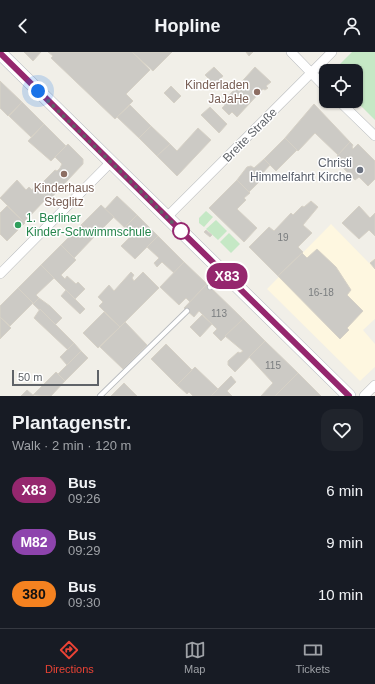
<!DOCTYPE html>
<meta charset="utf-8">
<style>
:root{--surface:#171b24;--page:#20242c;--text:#f1f3f6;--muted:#9ea1a6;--line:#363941;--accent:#ea4335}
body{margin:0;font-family:Helvetica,sans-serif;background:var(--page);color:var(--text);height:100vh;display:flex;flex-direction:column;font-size:15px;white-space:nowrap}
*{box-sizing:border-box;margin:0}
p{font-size:13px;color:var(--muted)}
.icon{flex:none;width:22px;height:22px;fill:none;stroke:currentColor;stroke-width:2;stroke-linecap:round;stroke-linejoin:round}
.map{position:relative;height:344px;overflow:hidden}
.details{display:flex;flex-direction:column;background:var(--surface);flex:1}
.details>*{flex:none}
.badge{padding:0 8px;border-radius:13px;font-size:14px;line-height:26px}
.fabs{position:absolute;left:319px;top:12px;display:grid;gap:8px}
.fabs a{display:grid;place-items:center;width:44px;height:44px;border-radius:8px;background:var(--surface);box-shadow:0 1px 3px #0004;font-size:20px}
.scale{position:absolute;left:12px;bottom:10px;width:87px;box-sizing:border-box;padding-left:4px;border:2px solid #5f6368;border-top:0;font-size:11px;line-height:14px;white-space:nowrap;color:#5f6368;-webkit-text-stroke:3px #fff;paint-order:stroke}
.you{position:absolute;width:20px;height:20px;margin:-10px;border:3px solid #fff;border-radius:50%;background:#1a73e8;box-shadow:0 0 0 6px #1a73e833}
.map>.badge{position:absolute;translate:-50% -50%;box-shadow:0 0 0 2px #fff}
.round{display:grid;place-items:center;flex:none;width:42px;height:42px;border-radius:12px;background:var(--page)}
.headline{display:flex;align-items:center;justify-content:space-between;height:68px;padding:0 12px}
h1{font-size:19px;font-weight:700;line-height:30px}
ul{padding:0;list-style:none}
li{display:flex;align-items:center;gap:12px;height:52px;padding:0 12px}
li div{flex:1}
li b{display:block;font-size:15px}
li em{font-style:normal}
li .badge{min-width:44px;font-weight:700;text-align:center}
header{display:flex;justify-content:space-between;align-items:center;height:52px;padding:0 12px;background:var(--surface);font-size:18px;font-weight:700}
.menu{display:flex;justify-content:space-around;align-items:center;height:56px;border-top:1px solid var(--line);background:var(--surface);font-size:11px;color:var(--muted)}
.menu a{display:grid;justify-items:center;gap:2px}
.menu .current{color:var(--accent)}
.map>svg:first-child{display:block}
</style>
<header><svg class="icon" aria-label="back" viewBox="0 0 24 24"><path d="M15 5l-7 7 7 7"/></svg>Hopline<svg class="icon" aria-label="person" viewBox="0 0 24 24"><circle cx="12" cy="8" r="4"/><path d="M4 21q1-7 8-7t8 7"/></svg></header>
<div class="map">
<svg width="375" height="344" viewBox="0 0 375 344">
<rect width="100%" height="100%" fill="#f1efe8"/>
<!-- commercial -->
<polygon fill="#fef7e0" points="331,172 369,211 375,206 375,267 363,278 375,292 375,315 360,329 267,237"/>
<!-- green -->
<g fill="#c5e8c5">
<polygon points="352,0 375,0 375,68 356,49 356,19 333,19"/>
<polygon points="206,159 213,165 204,175 199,171 199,166"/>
<polygon points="216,168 227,179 218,188 206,177"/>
<polygon points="229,181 240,192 231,201 220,190"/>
</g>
<!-- building -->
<g fill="#cccac5" stroke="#d6d1c6">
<polygon points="24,0 41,0 33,9"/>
<polygon points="48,0 132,0 150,18 126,42 133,49 115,67 51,6 53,4"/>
<polygon points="132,0 172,0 153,19"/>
<polygon points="246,0 253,0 249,4"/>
<polygon points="214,15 223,24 215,33 205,23"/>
<polygon points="255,15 271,30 266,34 268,36 265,38 263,37 250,51 236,36"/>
<polygon points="0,29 22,50 8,64 0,56"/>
<polygon points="171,34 181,44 174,51 164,41"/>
<polygon points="236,36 250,51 237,65 232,60 229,63 222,56 225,53 222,50"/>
<polygon points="22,50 44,72 31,85 9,64"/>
<polygon points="314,52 350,90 338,103 315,81 298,99 285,86"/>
<polygon points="130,53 151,74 139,86 117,65"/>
<polygon points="210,55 227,72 219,81 201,63"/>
<polygon points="44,72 66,94 51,109 28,89"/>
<polygon points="151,74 170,92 157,104 139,86"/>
<polygon points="198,76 211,88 177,124 157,104 170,92 177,99"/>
<polygon points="285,86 297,98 276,119 264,107"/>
<polygon points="350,90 353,93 352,95 353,97 358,92 375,109 375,127 368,134 359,125 355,128 339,112 344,107 342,106 340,107 337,104"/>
<polygon points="68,92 83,107 83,112 50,147 47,146 37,136 55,118 57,119 60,116 62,112 55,105"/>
<polygon points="264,107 270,113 261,123 263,126 249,140 237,128 247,115 251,114 254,116"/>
<polygon points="17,128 26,138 29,135 32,138 35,134 47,146 24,170 0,146"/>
<polygon points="237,128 250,141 244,146 246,148 237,157 257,176 244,190 209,156"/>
<polygon points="117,144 137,163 125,176 105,157"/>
<polygon points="311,149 318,155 303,173 312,181 298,195 303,200 278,224 249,195 269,175 274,179 291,161 293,163 302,154 304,155"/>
<polygon points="101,153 114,165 95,184 82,172"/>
<polygon points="7,154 25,171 7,189 0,182 0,161"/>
<polygon points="359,154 370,166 375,161 375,184 369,178 359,187 342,171"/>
<polygon points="137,163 158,184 135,207 121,194 131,184 123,177"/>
<polygon points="82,172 95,184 74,206 61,193"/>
<polygon points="206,178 212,183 210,185 204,180"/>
<polygon points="158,184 184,210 174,221 162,210 157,215 154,211 159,206 147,195"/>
<polygon points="61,193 76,208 61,223 65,227 67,224 76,232 78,230 85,237 75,247 41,213"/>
<polygon points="317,197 336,215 351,238 347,243 363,259 347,276 349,278 340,287 278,224 302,201 307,206"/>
<polygon points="375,207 375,217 370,211"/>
<polygon points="184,210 207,232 190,250 186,246 179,253 160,235"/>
<polygon points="41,213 54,226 36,243 39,246 33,252 18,236"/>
<polygon points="131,220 134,223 132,226 134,229 143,220 159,236 120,275 99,254 103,250 98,245 109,233 114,239"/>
<polygon points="207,232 243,267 221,289 213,281 217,277 199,259 194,265 184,256"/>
<polygon points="18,236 33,251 10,274 0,265 0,254"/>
<polygon points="66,238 85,257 80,262 61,244"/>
<polygon points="39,246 50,254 62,266 55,273 33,252"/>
<polygon points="40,257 74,291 68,298 34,266"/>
<polygon points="104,260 120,275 98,296 83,281"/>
<polygon points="202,263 212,272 200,285 190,275"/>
<polygon points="0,265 11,276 0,287"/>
<polygon points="243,267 265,289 235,320 228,313 228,309 238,300 240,301 243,299 225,284"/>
<polygon points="125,270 147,293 123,317 100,295"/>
<polygon points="265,289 298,321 275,344 261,344 273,331 249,305"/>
<polygon points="74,291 81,299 67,313 60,305"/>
<polygon points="166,292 192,318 177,333 151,307"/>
<polygon points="81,299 88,306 65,329 58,322"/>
<polygon points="195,315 218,337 211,344 193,344 189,340 187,342 177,333"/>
<polygon points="56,320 65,329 51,344 33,343"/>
<polygon points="298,321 321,344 275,344"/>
<polygon points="231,324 236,330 227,339 232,344 211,344"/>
<polygon points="124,331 137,344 111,344"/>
<polygon points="27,338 34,344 21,344"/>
</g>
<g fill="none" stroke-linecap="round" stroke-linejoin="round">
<!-- service casing -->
<g stroke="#b5b8bc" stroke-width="6">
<g id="service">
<polyline points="210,235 223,223"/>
<polyline points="100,344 187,259"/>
</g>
</g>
<!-- minor casing -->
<g stroke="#b5b8bc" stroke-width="10">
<g id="minor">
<polyline points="291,0 326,36"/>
<polyline points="339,49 375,84"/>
<polyline points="167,165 332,0"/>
<polyline points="0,222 111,110"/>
<polyline points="364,344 375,333"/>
</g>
</g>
<!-- secondary casing -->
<g stroke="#b6babf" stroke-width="14">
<polyline id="secondary" points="0,1 349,344"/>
</g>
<!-- service -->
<use href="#service" stroke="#fff" stroke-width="4.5"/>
<!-- minor -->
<use href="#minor" stroke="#fff" stroke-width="9"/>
<!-- secondary -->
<use href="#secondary" stroke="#fff" stroke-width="13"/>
</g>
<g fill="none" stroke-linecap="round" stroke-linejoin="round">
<!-- line casing -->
<g stroke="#fff" stroke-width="9">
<polyline id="line" points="0,1 349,344"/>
</g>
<!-- line -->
<use href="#line" stroke="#95276e" stroke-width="6"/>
<!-- walk -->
<polyline stroke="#5f6368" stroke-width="4" stroke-dasharray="0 7.2" points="38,39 184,182 181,179"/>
</g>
<!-- markers -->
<g fill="#8d6e63" stroke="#fff" stroke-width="1.5">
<circle cx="257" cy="40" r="4"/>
<circle cx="64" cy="122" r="4"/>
</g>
<circle fill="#6b7280" stroke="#fff" stroke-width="1.5" cx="360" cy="118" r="4"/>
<circle fill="#2e9e5b" stroke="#fff" stroke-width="1.5" cx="18" cy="173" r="4"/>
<circle fill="#fff" stroke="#95276e" stroke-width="2" cx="181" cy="179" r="8"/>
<g text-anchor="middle" stroke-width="3" stroke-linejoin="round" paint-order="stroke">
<!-- number labels -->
<g font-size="10" fill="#7a7d7f">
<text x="283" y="189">19</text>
<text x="321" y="244">16-18</text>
<text x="219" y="265">113</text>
<text x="273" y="317">115</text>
</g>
<!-- education labels -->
<g font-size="12" fill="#785e54" stroke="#fff" text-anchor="end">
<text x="249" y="37">Kinderladen<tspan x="249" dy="14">JaJaHe</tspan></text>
<text x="64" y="140" text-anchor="middle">Kinderhaus<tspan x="64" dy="14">Steglitz</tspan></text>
</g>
<!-- street labels -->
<g font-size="12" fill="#5f6368" stroke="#fff">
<text transform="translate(250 83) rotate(-45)" y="4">Breite Straße</text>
</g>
<!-- worship labels -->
<g font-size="12" fill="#5b616d" stroke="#fff" text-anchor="end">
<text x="352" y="115">Christi<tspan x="352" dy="14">Himmelfahrt Kirche</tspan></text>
</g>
<!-- leisure labels -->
<g font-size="12" fill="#27864d" stroke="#fff" text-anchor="start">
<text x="26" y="170">1. Berliner<tspan x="26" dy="14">Kinder-Schwimmschule</tspan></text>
</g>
</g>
</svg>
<div class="fabs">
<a><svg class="icon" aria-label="locate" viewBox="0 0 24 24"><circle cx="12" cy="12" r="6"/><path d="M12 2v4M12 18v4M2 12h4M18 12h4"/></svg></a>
</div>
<div class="scale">50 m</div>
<div class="you" style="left:38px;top:39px"></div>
<b class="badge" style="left:227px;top:224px;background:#95276e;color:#fff">X83</b>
</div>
<section class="details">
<div class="headline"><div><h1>Plantagenstr.</h1><p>Walk · 2 min · 120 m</p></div><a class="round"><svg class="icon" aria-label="heart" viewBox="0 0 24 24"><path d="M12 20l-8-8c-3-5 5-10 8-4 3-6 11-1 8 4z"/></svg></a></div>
<ul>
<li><span class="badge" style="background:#95276e;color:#fff">X83</span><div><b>Bus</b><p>09:26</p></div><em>6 min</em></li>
<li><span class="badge" style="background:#8e44ad;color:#fff">M82</span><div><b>Bus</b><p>09:29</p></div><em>9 min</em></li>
<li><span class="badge" style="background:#f58220;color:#111">380</span><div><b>Bus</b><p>09:30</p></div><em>10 min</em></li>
</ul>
</section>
<nav class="menu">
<a class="current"><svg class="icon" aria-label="directions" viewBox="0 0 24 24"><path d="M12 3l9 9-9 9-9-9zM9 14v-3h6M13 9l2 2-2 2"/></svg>Directions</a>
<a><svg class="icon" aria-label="map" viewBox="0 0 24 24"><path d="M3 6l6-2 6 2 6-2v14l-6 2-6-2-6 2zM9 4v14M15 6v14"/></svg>Map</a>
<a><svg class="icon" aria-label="tickets" viewBox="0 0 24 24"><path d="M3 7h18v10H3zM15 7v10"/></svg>Tickets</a>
</nav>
